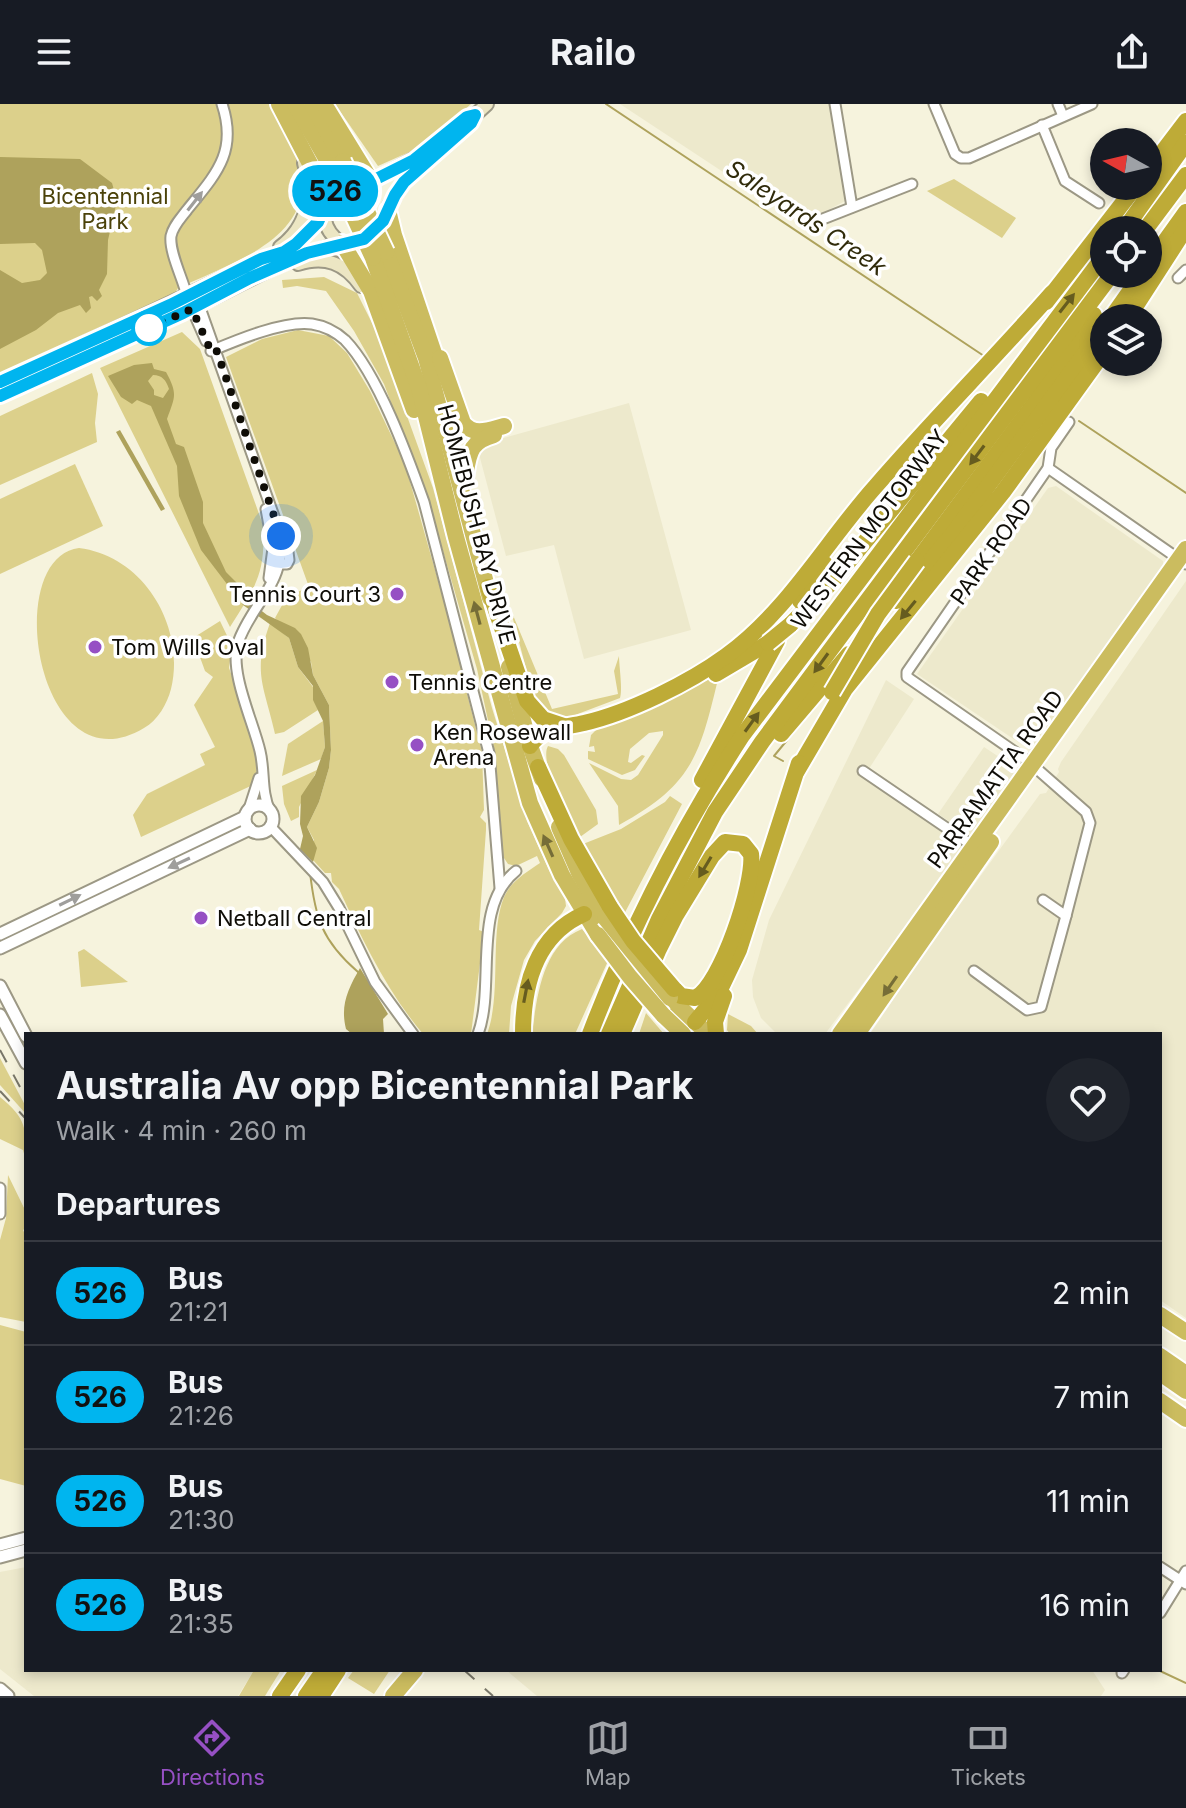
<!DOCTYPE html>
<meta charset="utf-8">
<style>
:root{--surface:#171b24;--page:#20242c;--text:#f1f3f6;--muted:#9ea1a6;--line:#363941;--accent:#9650c4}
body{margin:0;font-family:Inter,sans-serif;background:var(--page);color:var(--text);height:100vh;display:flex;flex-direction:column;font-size:30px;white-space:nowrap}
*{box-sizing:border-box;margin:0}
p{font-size:26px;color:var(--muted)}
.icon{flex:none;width:44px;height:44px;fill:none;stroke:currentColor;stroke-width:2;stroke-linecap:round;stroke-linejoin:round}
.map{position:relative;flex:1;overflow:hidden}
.details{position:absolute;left:24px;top:928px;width:1138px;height:640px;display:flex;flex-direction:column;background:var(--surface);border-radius:0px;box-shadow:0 4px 12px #0003}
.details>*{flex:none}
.badge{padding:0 16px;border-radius:26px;font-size:28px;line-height:52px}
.needle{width:52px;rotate:278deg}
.fabs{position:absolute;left:1090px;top:24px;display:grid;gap:16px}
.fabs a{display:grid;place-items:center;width:72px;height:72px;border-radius:50%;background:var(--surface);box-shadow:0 4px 12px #0003;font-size:40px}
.you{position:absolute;width:40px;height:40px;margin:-20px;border:6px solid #fff;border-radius:50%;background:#1a73e8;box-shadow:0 0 0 12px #1a73e833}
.map>.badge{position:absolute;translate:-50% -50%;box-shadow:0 0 0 4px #fff}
h2{padding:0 32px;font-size:30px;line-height:72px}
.round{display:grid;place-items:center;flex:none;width:84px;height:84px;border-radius:42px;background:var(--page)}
.summary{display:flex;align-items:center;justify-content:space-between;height:136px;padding:0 32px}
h1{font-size:38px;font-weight:700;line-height:60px}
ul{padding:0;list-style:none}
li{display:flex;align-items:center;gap:24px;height:104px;padding:0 32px;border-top:2px solid var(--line)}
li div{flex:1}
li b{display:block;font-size:30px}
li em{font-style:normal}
li .badge{min-width:88px;font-weight:700;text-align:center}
header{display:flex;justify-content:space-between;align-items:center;height:104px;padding:0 32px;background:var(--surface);font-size:36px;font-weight:700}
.menu{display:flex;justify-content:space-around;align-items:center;height:112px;border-top:2px solid var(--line);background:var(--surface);font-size:22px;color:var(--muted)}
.menu a{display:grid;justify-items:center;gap:4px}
.menu .active{color:var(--accent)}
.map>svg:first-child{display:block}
</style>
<header><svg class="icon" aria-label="menu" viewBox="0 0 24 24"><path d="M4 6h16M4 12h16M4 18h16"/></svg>Railo<svg class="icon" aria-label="share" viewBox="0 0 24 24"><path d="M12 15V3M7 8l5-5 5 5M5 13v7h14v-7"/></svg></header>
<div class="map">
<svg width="1186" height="1592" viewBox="0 0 1186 1592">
<rect width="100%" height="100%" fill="#f6f3dd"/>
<!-- built -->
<g fill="#ede9cc">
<polygon points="620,0 830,0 845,97 802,120"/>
<polygon points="629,299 691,526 584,555 554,441 506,452 479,350 486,339"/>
<polygon points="1056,382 1163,457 1163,462 1033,648 917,570 1048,384"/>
<polygon points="1186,477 1186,1214 1160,1196 1160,930 870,930 924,850 1040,690 1046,689 1059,668 1058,665 1061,658"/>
<polygon points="886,576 914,595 863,674 965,744 825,930 777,930 761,914 753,893 752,876 769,816"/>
<polygon points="984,643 1017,665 1018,671 973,733 938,710"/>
<polygon points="26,1463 26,1566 254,1566 238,1592 34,1592 0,1565 0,1468"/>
<polygon points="506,1566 1092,1566 1105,1586 1101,1592 537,1592"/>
</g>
<!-- green -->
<g fill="#dcd08b">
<path d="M 0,0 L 271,0 C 278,12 287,24 293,37 C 332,129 243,154 178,184 L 174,191 L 0,269 Z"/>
<polygon points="335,0 471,0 425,41 378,62"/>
<polygon points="954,75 1016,114 1002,134 927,87"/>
<path d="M 324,173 L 357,189 L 377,229 L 433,384 L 492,604 L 527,717 L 550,768 L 565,794 L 566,802 L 562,809 L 535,837 L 524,856 L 511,902 L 509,930 L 487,930 C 502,890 489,830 504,793 C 511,777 527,768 540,759 L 537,752 L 516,762 L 508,760 L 502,751 L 495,649 L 477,565 L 430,402 L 384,280 L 354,227 L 326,187 L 297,182 L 283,184 L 282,176 Z"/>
<path d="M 298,226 L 329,232 L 347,249 L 370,287 L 405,360 L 467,579 L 468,582 L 465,582 L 482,648 L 484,706 L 480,713 L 486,719 L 486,726 L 479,826 L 484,828 L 471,930 L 423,930 C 386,886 363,837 339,785 L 332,778 L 331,769 L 325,769 L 313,756 L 314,736 L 307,723 L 319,698 L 329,664 L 331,646 L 329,601 L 313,571 L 311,558 L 275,514 L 292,483 L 295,489 L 309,483 L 226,253 L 262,235 Z"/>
<path d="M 182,228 L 200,245 L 263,421 C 266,471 255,483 230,523 L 100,264 Z"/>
<polygon points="92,269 98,290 95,319 97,338 0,381 0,312"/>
<polygon points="75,360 103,422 0,470 0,395"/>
<path d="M 79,444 C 144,452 186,523 171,585 C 167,600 158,616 144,624 C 38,688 0,454 79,444 Z"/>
<path d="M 510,504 L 552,605 L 618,590 L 614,567 L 619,552 C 619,561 623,587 620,594 L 567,614 C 545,610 525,592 527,568 Z"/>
<polygon points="220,517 232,542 229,564 242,600 256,655 257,679 141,733 133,711 147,690 205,661 200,650 215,643 194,601 213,573 205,567 193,534"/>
<path d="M 270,519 L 289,534 L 298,563 L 313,583 L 314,596 L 318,606 L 284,628 L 275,630 C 264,581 252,569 270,519 Z"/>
<path d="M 719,571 C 700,650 694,680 619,721 L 618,702 L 589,659 L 621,675 L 631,676 L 638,671 L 663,631 L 663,627 L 649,629 L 630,645 L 628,658 L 631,659 L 642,651 L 645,652 L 635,666 L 622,671 L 588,655 L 588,647 L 595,648 L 594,642 L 589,643 L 591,631 L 598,624 Z"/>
<polygon points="323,617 325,643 321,655 282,672 288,640"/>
<path d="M 548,642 L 558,645 L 564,651 L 596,706 L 598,720 L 580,733 L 583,740 L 621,725 L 665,698 L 670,692 L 682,700 L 621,816 C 607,789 534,665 548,642 Z"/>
<polygon points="317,666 299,703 299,713 291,717 284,700 282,682"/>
<path d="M 582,825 L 608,857 L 575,930 L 532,930 C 537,893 542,841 582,825 Z"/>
<polygon points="84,845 128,878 81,883 78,848"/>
<polygon points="646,909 664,930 639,930"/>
<polygon points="728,910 751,922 758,930 730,930 727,926"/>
<polygon points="0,954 26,1003 26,1010 0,981"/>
<path d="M 0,993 C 27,1015 26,1024 26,1057 L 23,1046 L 0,1035 Z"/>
<polygon points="8,1071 26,1108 26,1124 23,1126 26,1132 26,1218 0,1213 0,1136 6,1114"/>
<polygon points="0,1221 26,1228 26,1382 0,1375"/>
<polygon points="254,1566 281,1566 265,1592 239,1592"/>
<polygon points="354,1566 390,1566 374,1590 348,1574"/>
</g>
<!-- water -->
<g fill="#aea25c" fill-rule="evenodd">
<polygon points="0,53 80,55 112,79 117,97 108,136 107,170 99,186 102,192 97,197 92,192 89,193 91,204 86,209 80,201 58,209 36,226 0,245 0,166 22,179 40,176 47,169 42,146 35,139 0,140"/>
<path d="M 152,259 L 154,265 L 166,268 C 178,290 175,293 167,315 L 176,340 L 184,343 L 203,398 L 203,419 L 226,468 L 240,482 L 242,492 L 267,511 L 295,524 L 301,530 L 308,544 L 313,571 L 329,601 L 331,646 L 329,664 L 319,698 L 307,723 L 317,744 L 313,758 L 300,745 L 303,732 L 300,720 L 301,692 L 315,671 L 325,643 L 323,617 L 313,596 L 313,582 L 298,563 L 289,534 L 243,501 L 201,446 L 179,392 L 177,362 L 151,302 L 137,296 L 132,300 L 121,293 L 108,272 L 134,261 ZM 153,271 C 162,271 166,276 169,285 L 163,294 L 154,291 L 154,286 L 148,277 Z"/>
<polygon points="120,326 165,405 161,407 116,328"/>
<path d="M 360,864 L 388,910 L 383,915 L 384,930 L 352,930 L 346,925 C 340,901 348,885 360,864 Z"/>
</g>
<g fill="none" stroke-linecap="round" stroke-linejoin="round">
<!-- stream -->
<g stroke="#aea25c" stroke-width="2">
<polyline points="606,0 984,252"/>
<polyline points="1079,317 1186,389"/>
<polyline points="783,657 774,652 807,612"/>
<path d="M 310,768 C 315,814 322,837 358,868"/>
<polyline points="717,850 725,830"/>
<polyline points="1158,1566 1186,1579"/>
</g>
<!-- minor casing -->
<g stroke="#9c9885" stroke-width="13">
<g id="minor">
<polyline points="835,0 852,103"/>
<polyline points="934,0 955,50 961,54 969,54 1092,0"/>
<polyline points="1058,0 1063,12"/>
<polyline points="1042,21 1065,77 1099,99"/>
<polyline points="810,120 912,80"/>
<polyline points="1178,174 1186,166"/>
<path d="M 187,192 C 183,175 169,148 171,132 C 173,122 181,114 187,106 C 216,70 238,48 222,0"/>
<path d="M 199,201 L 281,432 C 281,442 281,453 278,463 C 271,489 247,511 238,539 C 229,568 253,617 260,647 C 265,667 261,688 270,707"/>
<polyline points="192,205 206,237"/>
<path d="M 211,247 C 237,236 285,216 312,220 C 325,222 336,228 345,236 C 378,270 408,353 424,398 L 489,649 L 500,784"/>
<polyline points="1048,364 1186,460"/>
<polyline points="266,405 273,444 269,474"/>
<polyline points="277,460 287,460 289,456 287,440 281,432"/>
<polyline points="863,667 976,744"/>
<polyline points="249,705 259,674"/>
<polyline points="270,722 323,778 339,804 375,878 413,930"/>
<polyline points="1066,812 1090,719 1086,708 1028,657 907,573 907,568 1048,364 1051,344 1069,318"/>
<polyline points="974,867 1027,906 1041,903 1066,812 1043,796"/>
<path d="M 478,930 C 496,881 471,803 516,767"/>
<polyline points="0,1084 0,1110"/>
<polyline points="1160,1463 1186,1480"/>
<polyline points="1160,1509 1186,1467"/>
<polyline points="1122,1569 1124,1566"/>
</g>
</g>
<!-- tertiary casing -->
<g stroke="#9c9885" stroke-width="15">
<g id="tertiary">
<circle cx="259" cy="715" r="14"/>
<polyline points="0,830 245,713"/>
<polyline points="0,844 250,725"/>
<polyline points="0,882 26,932"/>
<polyline points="0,911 26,959"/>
<polyline points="0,1441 26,1434"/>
<polyline points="0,1453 26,1446"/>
<polyline points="0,1585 8,1592"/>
</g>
</g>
<!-- secondary casing -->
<g stroke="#9c9885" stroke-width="16">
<g id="secondary">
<polyline points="374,76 428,47 467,13 475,11 487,0"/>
<path d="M 333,89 C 320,108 322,125 341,139 L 356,138"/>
<polyline points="388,103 404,78 436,49"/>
<path d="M 280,143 C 308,122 313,91 304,59"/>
<path d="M 298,160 C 325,151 345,159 361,182"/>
<path d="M 0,278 C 74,244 149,210 222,174 C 264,152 293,152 323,111"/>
<path d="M 0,292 C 61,264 123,237 184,208 C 236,184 285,154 341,139"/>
</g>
</g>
<!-- trunk casing -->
<g stroke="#fff" stroke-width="20">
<g id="trunk">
<polyline points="279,0 319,77 323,108"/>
<polyline points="295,0 331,63"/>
<polyline points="312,0 343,57"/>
<polyline points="324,0 370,75"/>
<polyline points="388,106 394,131 439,264"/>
<polyline points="342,139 371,187 414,306"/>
<polyline points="386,148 426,254 490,494"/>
<polyline points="373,154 419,284 456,433 530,699 562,771 598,831"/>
<path d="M 440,254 L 463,319 C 474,333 489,326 504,322"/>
<path d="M 466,368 C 469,347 472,337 494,331"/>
<polyline points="509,563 529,639 542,675"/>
<polyline points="559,723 580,771 605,814"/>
<polyline points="670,894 708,930"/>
<polyline points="663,911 683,930"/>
<polyline points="840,930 1186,445"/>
<polyline points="857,930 991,738"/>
<polyline points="1160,1211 1186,1228"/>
<polyline points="1160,1252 1186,1270"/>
<polyline points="1160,1269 1186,1287"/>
<polyline points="1160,1297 1186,1315"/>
<polyline points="393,1592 415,1566"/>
</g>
</g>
<!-- motorway casing -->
<g stroke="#fff" stroke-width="20">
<g id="motorway">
<polyline points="1148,67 1186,17"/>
<polyline points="1124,126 1186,39"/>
<polyline points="1145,126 1186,71"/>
<polyline points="1148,161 1186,108"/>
<polyline points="1046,198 1136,82"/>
<polyline points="1111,214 1142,170"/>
<polyline points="1128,214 1186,124"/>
<polyline points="917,457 1036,297 1094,211"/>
<polyline points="488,483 527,597 543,615 564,622"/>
<polyline points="800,497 825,460"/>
<polyline points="896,497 952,431 1104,223"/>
<polyline points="790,521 831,479 981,297"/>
<polyline points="716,570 768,539"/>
<polyline points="781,630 849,550"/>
<path d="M 530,642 C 542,623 563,624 584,619 C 628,609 689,579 726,552 C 787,508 826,438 875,383 C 932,317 994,255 1052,189"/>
<polyline points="538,663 571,735 610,803"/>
<polyline points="797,667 845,585 1003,388 1104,248"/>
<polyline points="702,676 777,537"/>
<polyline points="695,918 718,890 739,846 799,659"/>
<path d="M 523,930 C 523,882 536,831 584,810"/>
<path d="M 590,930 C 630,825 681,726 742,632 L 1104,152"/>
<polyline points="609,930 659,815 715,708 762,638 843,529 1112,170"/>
<path d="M 622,930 L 658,847 L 676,811 L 712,752 L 725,738 L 743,740 L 751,750 C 755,778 721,882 695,894 L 681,892 L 674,885"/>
<polyline points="716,930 715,918 724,892"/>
<polyline points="280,1592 298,1566"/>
<polyline points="306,1592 324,1566"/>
<polyline points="321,1592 338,1566"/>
</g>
</g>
<!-- minor -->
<use href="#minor" stroke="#fff" stroke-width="9"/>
<!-- tertiary -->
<use href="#tertiary" stroke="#fff" stroke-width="11"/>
<!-- secondary -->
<use href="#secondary" stroke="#ece6c3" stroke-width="12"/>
<!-- trunk -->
<use href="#trunk" stroke="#cbbc5f" stroke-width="16"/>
<!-- motorway -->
<use href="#motorway" stroke="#beab37" stroke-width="16"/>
<!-- rail -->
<g stroke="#787668" stroke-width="2" stroke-dasharray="14 14" stroke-linecap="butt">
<polyline points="0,946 26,994"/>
<polyline points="0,987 26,1015"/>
<polyline points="464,1566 493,1592"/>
</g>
<!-- trunk-bridge casing -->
<g stroke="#fff" stroke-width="20" stroke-linecap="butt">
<g id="trunk-bridge">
<polyline points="343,57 386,148"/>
<polyline points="331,63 373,154"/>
<polyline points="605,814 670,894"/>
<polyline points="598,831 630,873 663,911"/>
</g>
</g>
<!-- motorway-bridge casing -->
<g stroke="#fff" stroke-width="20" stroke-linecap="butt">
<g id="motorway-bridge">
<polyline points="768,539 790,521"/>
<polyline points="832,588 878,510 917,457"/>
<polyline points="610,803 633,837 674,885"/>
</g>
</g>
<!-- trunk-bridge -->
<use href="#trunk-bridge" stroke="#cbbc5f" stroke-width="16"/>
<!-- motorway-bridge -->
<use href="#motorway-bridge" stroke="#beab37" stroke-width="16"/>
</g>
<!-- one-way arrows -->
<defs><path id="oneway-solid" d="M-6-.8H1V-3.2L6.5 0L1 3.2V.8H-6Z" transform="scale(2)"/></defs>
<g fill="#9f9e9c">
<use href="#oneway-solid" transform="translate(195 97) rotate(-52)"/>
<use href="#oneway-solid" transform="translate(179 759) rotate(155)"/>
<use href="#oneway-solid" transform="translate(70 796) rotate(-26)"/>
</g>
<g fill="#665c1f">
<use href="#oneway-solid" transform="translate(1067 199) rotate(-52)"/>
<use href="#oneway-solid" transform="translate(977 351) rotate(127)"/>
<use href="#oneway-solid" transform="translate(908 506) rotate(129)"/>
<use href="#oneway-solid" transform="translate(821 559) rotate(126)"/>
<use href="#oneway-solid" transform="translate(752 618) rotate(-54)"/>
<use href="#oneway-solid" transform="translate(705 763) rotate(121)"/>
<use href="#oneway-solid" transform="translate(526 887) rotate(-79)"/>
</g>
<g fill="#766d37">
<use href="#oneway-solid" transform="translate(477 509) rotate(-105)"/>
<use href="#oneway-solid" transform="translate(548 742) rotate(-114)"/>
<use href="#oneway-solid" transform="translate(890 882) rotate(125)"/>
</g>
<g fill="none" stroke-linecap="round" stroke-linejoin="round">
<!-- line casing -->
<g stroke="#fff" stroke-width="18">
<polyline id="line" points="0,278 170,201 261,155 284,148 296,140 318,118 327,98 339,83 358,75 374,76 414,56 467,13 475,11 471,19 404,78 395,91 383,117 364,135 307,149 250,174 183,209 0,292"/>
</g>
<!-- line -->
<use href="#line" stroke="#00b5ef" stroke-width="12"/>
<!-- walk -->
<polyline stroke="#0f0d07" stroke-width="8" stroke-dasharray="0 14.4" points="149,224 192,205 211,247 216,245 281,432"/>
</g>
<!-- markers -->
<circle fill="#fff" stroke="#00b5ef" stroke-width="4" cx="149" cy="224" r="16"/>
<g fill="#9650c4" stroke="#fff" stroke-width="3">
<circle cx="397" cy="490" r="8"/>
<circle cx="95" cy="543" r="8"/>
<circle cx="392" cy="578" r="8"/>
<circle cx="417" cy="641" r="8"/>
<circle cx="201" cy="814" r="8"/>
</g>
<g text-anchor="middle" stroke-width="7" stroke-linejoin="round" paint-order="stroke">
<!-- park labels -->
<g font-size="22" fill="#4b4209" stroke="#fff">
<text x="105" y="100">Bicentennial<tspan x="105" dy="25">Park</tspan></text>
</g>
<!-- street labels -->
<g font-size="22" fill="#0f0d07" stroke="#fff">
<text transform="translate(477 420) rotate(75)" y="8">HOMEBUSH BAY DRIVE</text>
<text transform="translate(869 425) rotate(-53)" y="8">WESTERN MOTORWAY</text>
<text transform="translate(991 447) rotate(-55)" y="8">PARK ROAD</text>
<text transform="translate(995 675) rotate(-54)" y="8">PARRAMATTA ROAD</text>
</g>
<!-- poi labels -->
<g font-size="22" fill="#0f0d07" stroke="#fff" text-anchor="start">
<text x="381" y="498" text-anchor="end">Tennis Court 3</text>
<text x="111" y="551">Tom Wills Oval</text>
<text x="408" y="586">Tennis Centre</text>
<text x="433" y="636">Ken Rosewall<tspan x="433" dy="25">Arena</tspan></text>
<text x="217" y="822">Netball Central</text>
</g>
<!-- water labels -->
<g font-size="24" font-style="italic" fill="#302b0b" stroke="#fff">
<text transform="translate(806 114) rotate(34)" y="8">Saleyards Creek</text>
</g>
</g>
</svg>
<div class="fabs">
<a><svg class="needle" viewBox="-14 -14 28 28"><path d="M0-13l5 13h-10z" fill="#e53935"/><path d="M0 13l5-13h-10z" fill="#9ea1a6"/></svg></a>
<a><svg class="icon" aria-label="locate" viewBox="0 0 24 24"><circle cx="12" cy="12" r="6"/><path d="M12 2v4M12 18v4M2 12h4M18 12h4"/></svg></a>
<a><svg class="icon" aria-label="layers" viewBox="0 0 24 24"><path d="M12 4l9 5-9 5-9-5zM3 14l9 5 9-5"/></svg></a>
</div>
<div class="you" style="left:281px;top:432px"></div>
<b class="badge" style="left:335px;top:87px;background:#00b5ef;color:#111">526</b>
<section class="details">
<div class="summary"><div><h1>Australia Av opp Bicentennial Park</h1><p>Walk · 4 min · 260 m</p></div><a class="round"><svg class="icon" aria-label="heart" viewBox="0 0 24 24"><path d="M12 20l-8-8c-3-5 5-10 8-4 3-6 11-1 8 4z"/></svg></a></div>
<h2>Departures</h2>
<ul>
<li><span class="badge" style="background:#00b5ef;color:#111">526</span><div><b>Bus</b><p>21:21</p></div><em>2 min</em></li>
<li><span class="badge" style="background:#00b5ef;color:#111">526</span><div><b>Bus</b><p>21:26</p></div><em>7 min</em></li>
<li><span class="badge" style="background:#00b5ef;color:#111">526</span><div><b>Bus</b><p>21:30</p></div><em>11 min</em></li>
<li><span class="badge" style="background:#00b5ef;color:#111">526</span><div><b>Bus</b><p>21:35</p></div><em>16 min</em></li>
</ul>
</section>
</div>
<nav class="menu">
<a class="active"><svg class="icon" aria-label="directions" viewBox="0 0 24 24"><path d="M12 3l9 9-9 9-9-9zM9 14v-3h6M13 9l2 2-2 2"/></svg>Directions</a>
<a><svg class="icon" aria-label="map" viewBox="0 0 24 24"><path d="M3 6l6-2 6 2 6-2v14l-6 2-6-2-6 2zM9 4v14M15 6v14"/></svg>Map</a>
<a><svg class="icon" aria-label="tickets" viewBox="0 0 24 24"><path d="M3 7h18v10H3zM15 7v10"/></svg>Tickets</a>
</nav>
